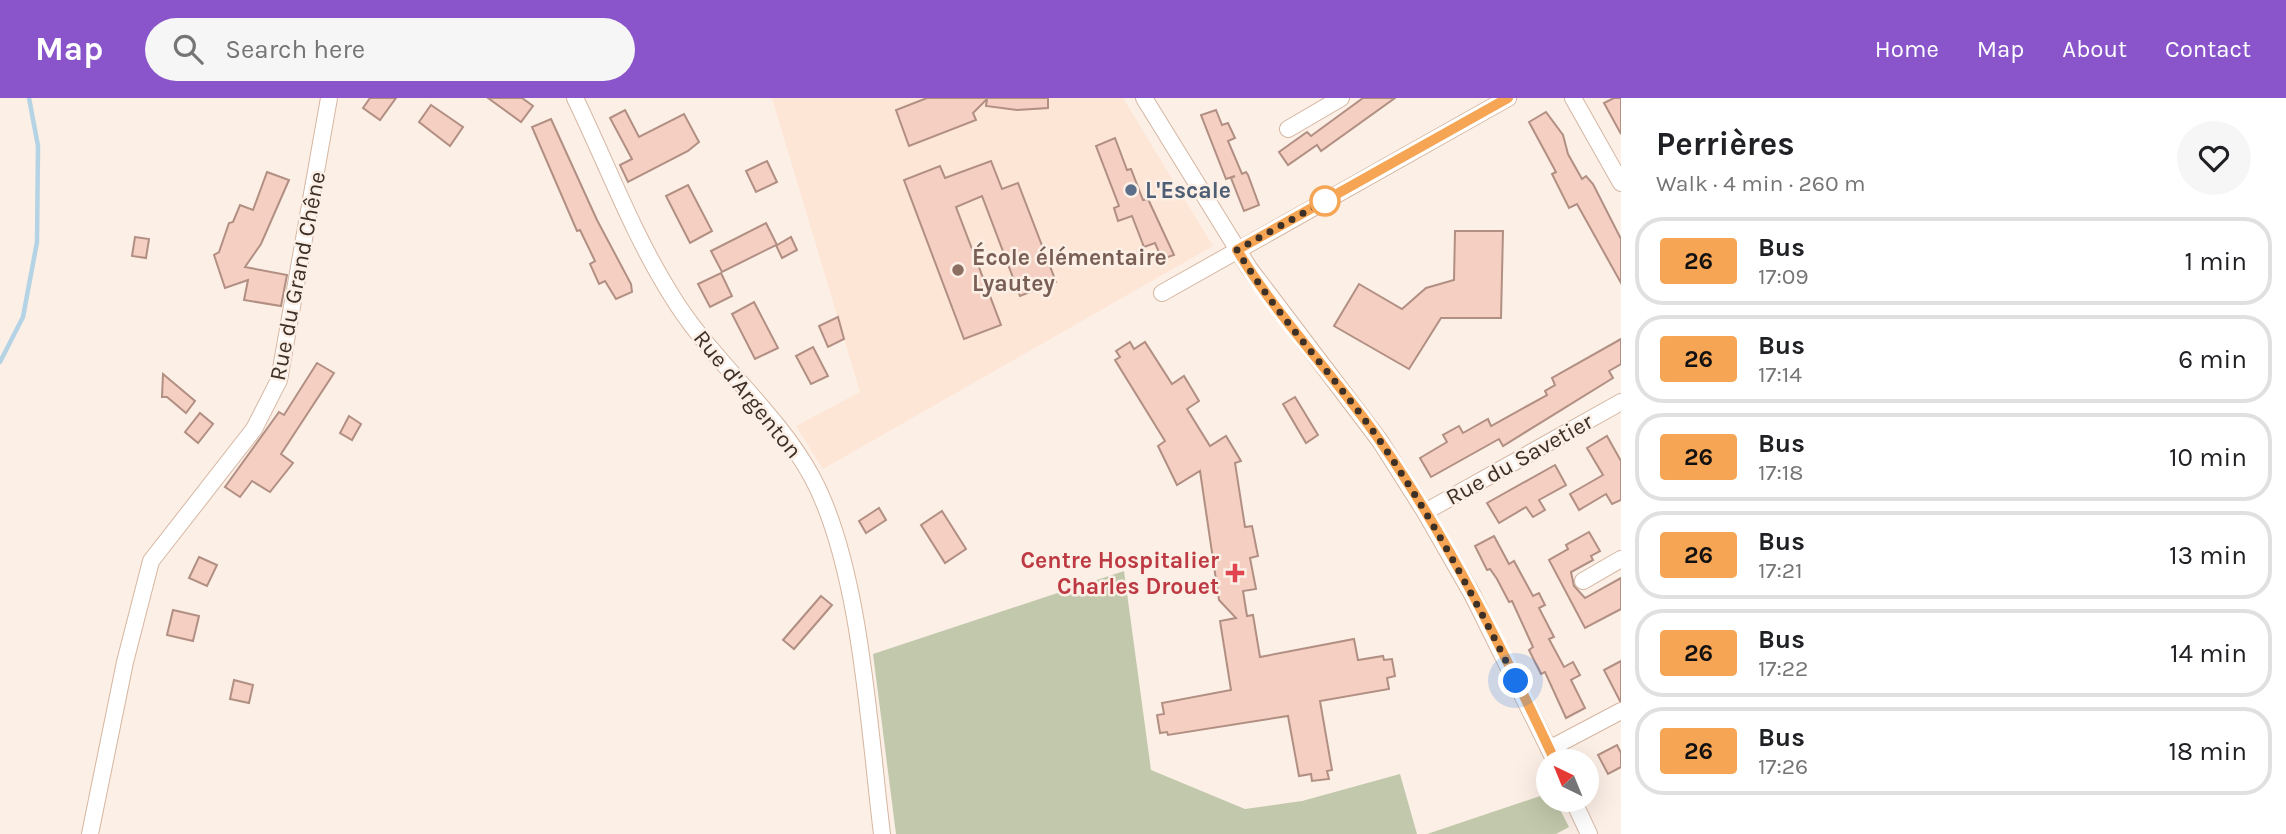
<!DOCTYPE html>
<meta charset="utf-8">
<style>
:root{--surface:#fff;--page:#f6f6f6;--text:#202124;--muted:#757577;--line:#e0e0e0;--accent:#8a54cb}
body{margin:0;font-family:Karla,sans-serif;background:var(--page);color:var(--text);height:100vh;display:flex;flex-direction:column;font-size:26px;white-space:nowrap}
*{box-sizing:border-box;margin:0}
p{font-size:23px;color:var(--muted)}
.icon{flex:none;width:38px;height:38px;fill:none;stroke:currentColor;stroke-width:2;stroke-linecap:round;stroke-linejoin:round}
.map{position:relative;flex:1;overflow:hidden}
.sheet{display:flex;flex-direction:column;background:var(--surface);width:665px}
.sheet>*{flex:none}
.badge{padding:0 14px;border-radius:5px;font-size:24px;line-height:46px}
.needle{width:46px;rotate:317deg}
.controls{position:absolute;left:1536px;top:651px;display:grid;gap:14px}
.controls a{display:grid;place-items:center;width:63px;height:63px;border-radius:50%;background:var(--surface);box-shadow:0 7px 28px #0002;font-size:35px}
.you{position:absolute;width:35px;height:35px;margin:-18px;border:5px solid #fff;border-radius:50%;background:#1a73e8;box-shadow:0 0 0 10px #1a73e833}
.map>.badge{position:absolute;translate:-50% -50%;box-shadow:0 0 0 4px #fff}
.round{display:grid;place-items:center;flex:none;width:74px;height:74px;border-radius:37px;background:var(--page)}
.head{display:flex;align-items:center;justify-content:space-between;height:119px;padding:0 35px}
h1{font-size:33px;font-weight:700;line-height:52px}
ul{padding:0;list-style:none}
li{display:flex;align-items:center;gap:21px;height:88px;margin:0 14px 10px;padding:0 21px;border:4px solid var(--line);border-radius:28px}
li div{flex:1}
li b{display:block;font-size:26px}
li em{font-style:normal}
li .badge{min-width:77px;font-weight:700;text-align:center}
header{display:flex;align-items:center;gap:42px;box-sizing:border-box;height:98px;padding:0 35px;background:var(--accent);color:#fff}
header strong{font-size:33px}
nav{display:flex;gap:38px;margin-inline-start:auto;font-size:24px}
.search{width:490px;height:63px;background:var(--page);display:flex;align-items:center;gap:18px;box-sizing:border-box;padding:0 24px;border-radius:38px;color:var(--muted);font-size:26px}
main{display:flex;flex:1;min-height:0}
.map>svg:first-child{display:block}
</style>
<header>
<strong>Map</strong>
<div class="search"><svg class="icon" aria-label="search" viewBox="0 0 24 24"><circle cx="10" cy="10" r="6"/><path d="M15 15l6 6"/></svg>Search here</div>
<nav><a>Home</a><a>Map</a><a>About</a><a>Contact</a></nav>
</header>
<main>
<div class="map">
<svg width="1621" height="736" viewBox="0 0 1621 736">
<rect width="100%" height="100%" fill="#fcefe6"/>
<!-- built -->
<polygon fill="#fde6d6" points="772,0 1123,0 1213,148 823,371 796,328 860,294"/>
<!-- green -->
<g fill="#c2c8ab">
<polygon points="1124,473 1151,672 1245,711 1302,703 1400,676 1417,736 896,736 873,556"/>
<polygon points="1549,695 1549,702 1555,702 1569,729 1556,736 1427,736"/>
</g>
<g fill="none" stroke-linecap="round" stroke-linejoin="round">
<!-- stream -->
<polyline stroke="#b4d3e4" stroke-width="4.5" points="0,264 23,219 37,144 38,48 29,0"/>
</g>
<!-- building -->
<g fill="#f4cfc2" stroke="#b28f83" stroke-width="2">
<polygon points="370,0 396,0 380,22 363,10"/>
<polygon points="488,0 522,0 533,8 521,24"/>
<polygon points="927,0 1048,0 1048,10 1017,12 986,8 987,1 973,15 976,22 909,48 896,12"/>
<polygon points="1363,0 1395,0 1321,53 1317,47 1288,67 1279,54 1307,34 1311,38"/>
<polygon points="1614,0 1621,0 1621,36 1604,5"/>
<polygon points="431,7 463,29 450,48 419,24"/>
<polygon points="625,12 639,39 684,16 699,44 688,53 628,84 620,67 632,61 610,20"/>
<polygon points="1216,12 1222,27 1228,25 1235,40 1228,43 1242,76 1246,74 1248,77 1259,107 1244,113 1231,80 1235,78 1226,81 1201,17"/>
<polygon points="1546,14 1563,37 1568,56 1582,81 1586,78 1593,86 1621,141 1621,185 1577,106 1569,110 1552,76 1556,74 1529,24"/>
<polygon points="551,21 597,122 631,186 632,194 616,201 605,183 599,186 590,166 595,163 580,132 577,133 532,29"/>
<polygon points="1115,40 1127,72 1131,71 1143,102 1148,101 1174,157 1162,161 1155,145 1144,149 1132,118 1118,123 1114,110 1119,108 1096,48"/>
<polygon points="767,63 777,84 756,94 746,73"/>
<polygon points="991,63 1002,91 1018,85 1056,184 1020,198 982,98 956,109 1001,227 964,241 904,82 940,68 945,80"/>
<polygon points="267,74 289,82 261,146 245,169 287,177 281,208 244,202 248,182 225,190 214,157 219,154 229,125 233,124 240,107 253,112"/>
<polygon points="688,87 712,133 690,145 666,98"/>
<polygon points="766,125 777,147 791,139 797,152 782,160 776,147 722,174 711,153"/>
<polygon points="1455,133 1503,133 1501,220 1441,220 1409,271 1334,228 1359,186 1402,211 1426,190 1454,182"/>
<polygon points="135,139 149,141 146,160 132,158"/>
<polygon points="721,175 732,198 710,209 698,186"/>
<polygon points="754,204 778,250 755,261 732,216"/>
<polygon points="838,219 844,241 828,249 819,228"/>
<polygon points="1621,241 1621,266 1609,273 1613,280 1503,348 1499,341 1431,379 1420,360 1447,344 1443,337 1459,328 1463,335 1488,321 1491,328 1547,297 1545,293 1555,287 1552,280"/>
<polygon points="1130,244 1134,251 1145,244 1172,286 1184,278 1199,303 1187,311 1210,348 1226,338 1241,363 1235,365 1245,429 1252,428 1258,458 1250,460 1256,491 1243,493 1247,518 1253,517 1260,559 1354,541 1358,562 1383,558 1384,562 1392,561 1395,578 1387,580 1389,591 1320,603 1332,672 1327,673 1329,681 1312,683 1311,676 1299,678 1288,618 1168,637 1167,634 1160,635 1157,617 1164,616 1162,605 1231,592 1220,523 1236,520 1219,502 1200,373 1177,387 1158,348 1165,343 1115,262 1120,259 1116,253"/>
<polygon points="813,249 828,278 811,286 796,258"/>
<polygon points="317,265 334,275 281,356 293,365 270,394 252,383 240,399 225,389 279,314 284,317"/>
<polygon points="163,276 195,303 186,315 167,299 162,299"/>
<polygon points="1295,299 1318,337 1306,345 1283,306"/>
<polygon points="200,315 213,326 198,345 185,334"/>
<polygon points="349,318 361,326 352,342 340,335"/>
<polygon points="1607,338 1621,363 1621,402 1612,406 1606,396 1579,412 1570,396 1603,377 1587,350"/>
<polygon points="1555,367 1566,387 1539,402 1545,412 1533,419 1526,409 1499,425 1487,405"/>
<polygon points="879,410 886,422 866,435 859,423"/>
<polygon points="942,413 966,451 945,465 921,427"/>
<polygon points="1589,434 1600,453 1591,458 1593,462 1571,474 1574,488 1585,500 1621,480 1621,511 1585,530 1549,462 1568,451 1566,447"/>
<polygon points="1494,438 1509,466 1514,463 1533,498 1539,495 1545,507 1539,510 1554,539 1549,541 1564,569 1573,564 1580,577 1571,582 1585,610 1566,620 1545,574 1541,576 1529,552 1533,549 1512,503 1509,504 1497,481 1490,471 1487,472 1475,448"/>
<polygon points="199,459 217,467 207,488 189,480"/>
<polygon points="821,498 832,507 794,551 783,542"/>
<polygon points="173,512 199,518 193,543 167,537"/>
<polygon points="1621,563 1621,603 1620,603 1604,572"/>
<polygon points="234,582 253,587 249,605 230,601"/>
<polygon points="1617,647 1621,655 1621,669 1608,676 1598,657"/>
</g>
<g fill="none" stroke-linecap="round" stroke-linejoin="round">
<!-- minor casing -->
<g stroke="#d5b6a1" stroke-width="18">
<g id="minor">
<path d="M 575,0 C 606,64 632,134 670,195 C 710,262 775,311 812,379 C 861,470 869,632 882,736"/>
<polyline points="1144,0 1249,170 1380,343 1425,414 1472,496 1555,663"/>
<polyline points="1573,0 1621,85"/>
<polyline points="1288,31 1341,0"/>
<polyline points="1162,195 1508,0"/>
<polyline points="1425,414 1621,304"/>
<polyline points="1583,483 1621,461"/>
<polyline points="1549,651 1621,613"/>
<polyline points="1573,702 1589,736"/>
<polyline points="90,736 125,564 151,463 254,331 279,282 329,0"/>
</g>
</g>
<!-- minor -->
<use href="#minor" stroke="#fff" stroke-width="16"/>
</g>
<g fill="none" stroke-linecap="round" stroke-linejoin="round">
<!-- line casing -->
<g stroke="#fff" stroke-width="16">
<path id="line" d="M 1508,0 L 1237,152 C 1278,220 1335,278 1380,343 C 1449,442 1504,554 1555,663"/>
</g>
<!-- line -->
<use href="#line" stroke="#f6a554" stroke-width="10"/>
<!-- walk -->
<path stroke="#3c3027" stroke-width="7" stroke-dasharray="0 12.6" d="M 1325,103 L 1237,152 C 1278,220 1335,278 1380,343 C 1432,419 1475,501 1516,583"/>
</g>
<!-- markers -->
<circle fill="#5c6f8a" stroke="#fcefe6" stroke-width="2.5" cx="1131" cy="92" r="7"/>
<circle fill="#fff" stroke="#f6a554" stroke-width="3.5" cx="1325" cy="103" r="14"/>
<circle fill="#8d6e63" stroke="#fcefe6" stroke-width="2.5" cx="958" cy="172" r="7"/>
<path fill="#e0444e" stroke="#fcefe6" stroke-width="2.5" d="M1231.5 464.5h7v7h7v7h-7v7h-7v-7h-7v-7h7z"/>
<g text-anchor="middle" stroke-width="5" stroke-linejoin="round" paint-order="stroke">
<!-- service labels -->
<g font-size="23" font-weight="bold" fill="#4e5e75" stroke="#fcefe6" text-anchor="start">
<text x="1145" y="100">L'Escale</text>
</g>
<!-- education labels -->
<g font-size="23" font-weight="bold" fill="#785e54" stroke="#fcefe6" text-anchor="start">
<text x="972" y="167">École élémentaire<tspan x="972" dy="26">Lyautey</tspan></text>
</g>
<!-- street labels -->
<g font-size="23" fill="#3c3027" stroke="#fcefe6">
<text transform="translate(297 178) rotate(-79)" y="8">Rue du Grand Chêne</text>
<text transform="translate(748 296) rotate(51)" y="8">Rue d'Argenton</text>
<text transform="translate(1519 361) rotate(-29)" y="8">Rue du Savetier</text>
</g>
<!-- health labels -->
<g font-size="23" font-weight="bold" fill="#be3a42" stroke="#fcefe6" text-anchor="end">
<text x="1219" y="470">Centre Hospitalier<tspan x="1219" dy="26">Charles Drouet</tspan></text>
</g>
</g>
</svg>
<div class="controls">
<a><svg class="needle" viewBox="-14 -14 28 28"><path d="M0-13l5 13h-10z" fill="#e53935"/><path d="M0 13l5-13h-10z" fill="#757577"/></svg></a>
</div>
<div class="you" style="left:1516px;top:583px"></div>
</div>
<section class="sheet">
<div class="head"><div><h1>Perrières</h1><p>Walk · 4 min · 260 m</p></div><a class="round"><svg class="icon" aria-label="heart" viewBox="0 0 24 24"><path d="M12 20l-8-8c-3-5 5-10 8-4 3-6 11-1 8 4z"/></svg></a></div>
<ul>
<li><span class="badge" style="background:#f6a554;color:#111">26</span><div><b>Bus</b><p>17:09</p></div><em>1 min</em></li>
<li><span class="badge" style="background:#f6a554;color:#111">26</span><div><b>Bus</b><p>17:14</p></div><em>6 min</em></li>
<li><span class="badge" style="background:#f6a554;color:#111">26</span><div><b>Bus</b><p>17:18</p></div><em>10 min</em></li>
<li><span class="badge" style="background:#f6a554;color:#111">26</span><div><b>Bus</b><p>17:21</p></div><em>13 min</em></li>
<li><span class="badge" style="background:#f6a554;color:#111">26</span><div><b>Bus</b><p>17:22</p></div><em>14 min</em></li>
<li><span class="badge" style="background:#f6a554;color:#111">26</span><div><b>Bus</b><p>17:26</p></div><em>18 min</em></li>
</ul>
</section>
</main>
